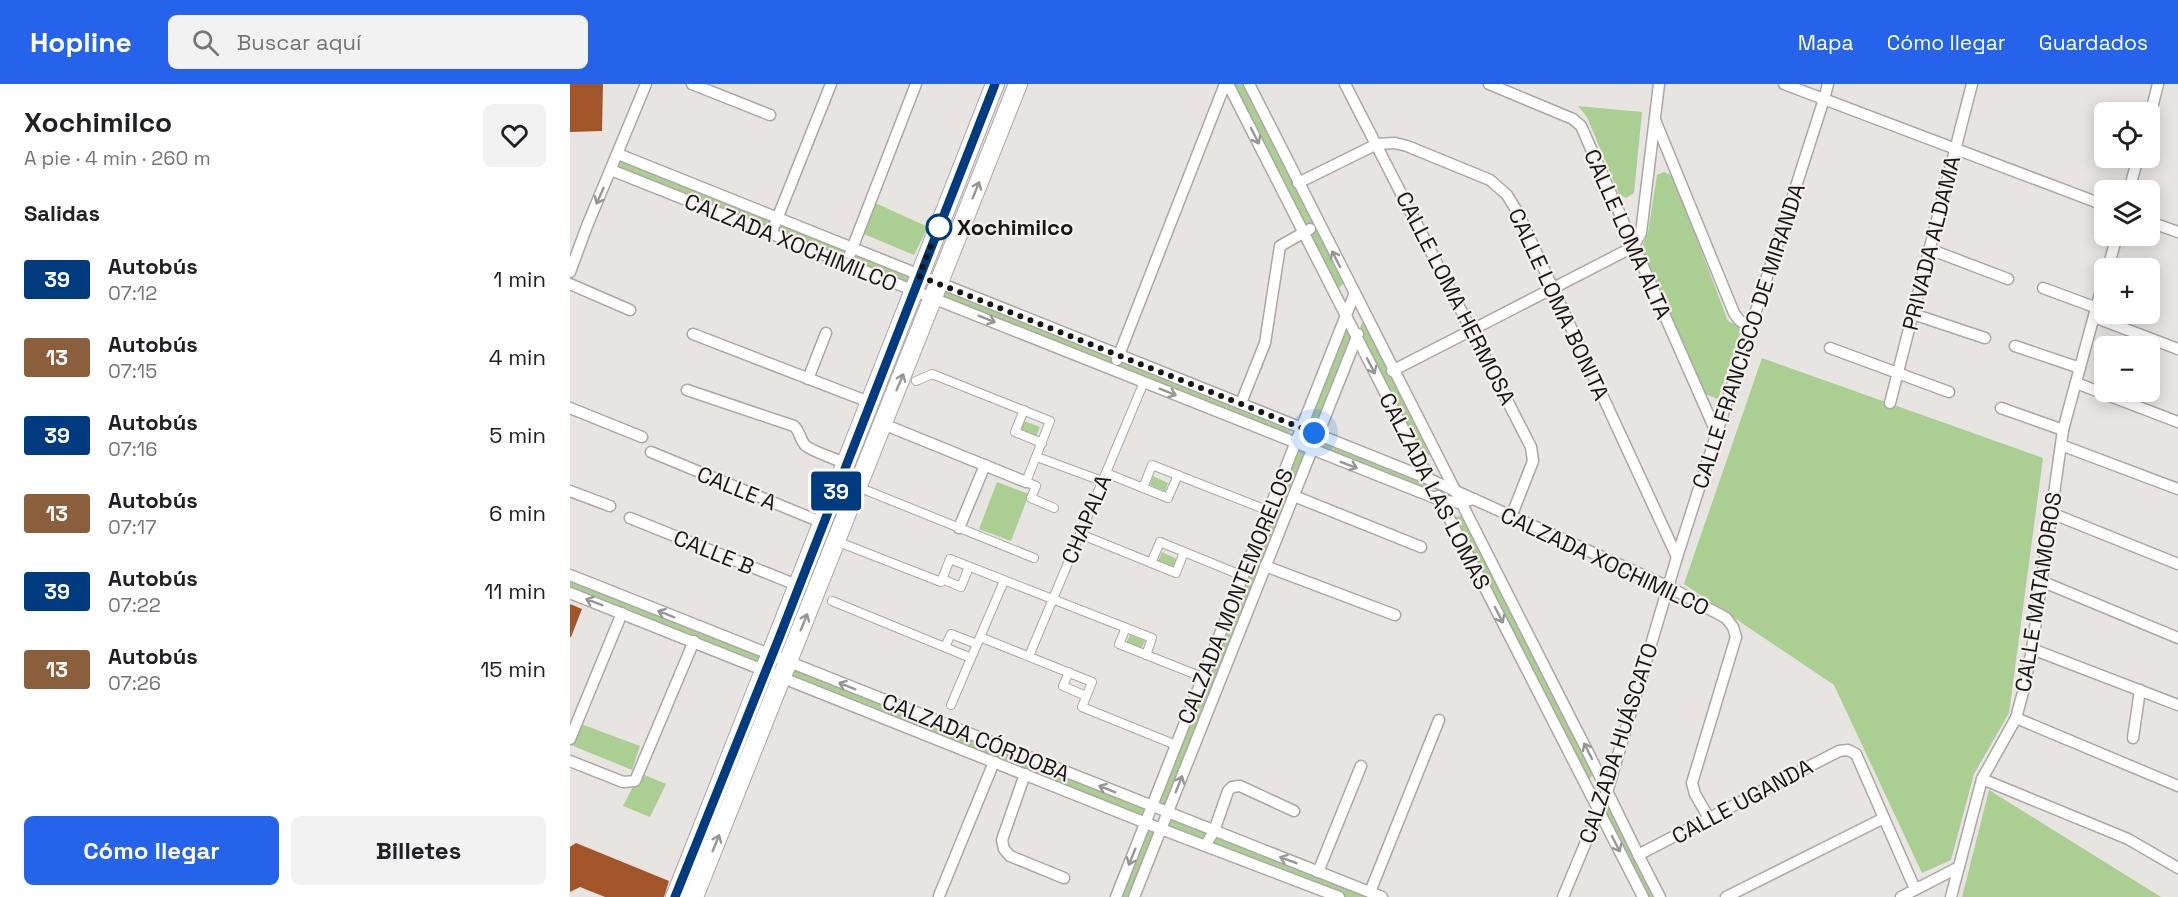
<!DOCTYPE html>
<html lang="es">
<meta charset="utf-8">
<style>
:root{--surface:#fff;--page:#f2f2f2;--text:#202124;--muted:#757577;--accent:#2563eb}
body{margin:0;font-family:"Space Grotesk",sans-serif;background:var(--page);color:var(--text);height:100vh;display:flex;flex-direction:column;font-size:22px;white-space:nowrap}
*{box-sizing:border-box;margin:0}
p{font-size:20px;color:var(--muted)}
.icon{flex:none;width:33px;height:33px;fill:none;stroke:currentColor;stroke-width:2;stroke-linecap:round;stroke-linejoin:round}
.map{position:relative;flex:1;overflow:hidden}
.side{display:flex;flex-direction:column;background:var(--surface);width:570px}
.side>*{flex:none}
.badge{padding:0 12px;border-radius:4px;font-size:21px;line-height:39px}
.tools{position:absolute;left:1524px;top:18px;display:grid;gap:12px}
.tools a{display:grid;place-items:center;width:66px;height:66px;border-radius:9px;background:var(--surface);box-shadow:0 3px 15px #0003;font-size:30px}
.you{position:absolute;width:30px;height:30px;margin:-15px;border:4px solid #fff;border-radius:50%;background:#1a73e8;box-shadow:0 0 0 9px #1a73e833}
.map>.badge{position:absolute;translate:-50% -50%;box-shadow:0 0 0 3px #fff}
h2{padding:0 24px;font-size:22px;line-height:54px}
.round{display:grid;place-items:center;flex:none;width:63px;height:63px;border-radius:9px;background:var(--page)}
.overview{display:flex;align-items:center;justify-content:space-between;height:102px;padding:0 24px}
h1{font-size:28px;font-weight:700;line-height:45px}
.action{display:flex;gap:12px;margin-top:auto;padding:12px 24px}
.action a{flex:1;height:69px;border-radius:9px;background:var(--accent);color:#fff;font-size:24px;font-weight:700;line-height:69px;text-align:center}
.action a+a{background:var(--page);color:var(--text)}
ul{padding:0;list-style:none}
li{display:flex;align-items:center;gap:18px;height:78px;padding:0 24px}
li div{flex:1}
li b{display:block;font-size:22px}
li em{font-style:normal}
li .badge{min-width:66px;font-weight:700;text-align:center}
header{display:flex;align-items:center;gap:36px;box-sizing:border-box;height:84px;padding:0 30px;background:var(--accent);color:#fff}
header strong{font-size:28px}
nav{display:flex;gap:33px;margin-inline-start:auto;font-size:21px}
.search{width:420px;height:54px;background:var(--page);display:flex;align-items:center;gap:15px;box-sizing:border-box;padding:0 21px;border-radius:9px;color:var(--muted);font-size:22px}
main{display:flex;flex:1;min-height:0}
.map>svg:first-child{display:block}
</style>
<header>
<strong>Hopline</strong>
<div class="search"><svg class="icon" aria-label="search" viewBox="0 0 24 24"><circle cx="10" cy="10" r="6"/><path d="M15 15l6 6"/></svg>Buscar aquí</div>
<nav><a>Mapa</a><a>Cómo llegar</a><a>Guardados</a></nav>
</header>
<main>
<section class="side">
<div class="overview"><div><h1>Xochimilco</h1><p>A pie · 4 min · 260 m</p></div><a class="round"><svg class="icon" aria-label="heart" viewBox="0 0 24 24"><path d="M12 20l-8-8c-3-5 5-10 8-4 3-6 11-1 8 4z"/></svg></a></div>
<h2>Salidas</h2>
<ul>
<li><span class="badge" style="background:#003b80;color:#fff">39</span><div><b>Autobús</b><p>07:12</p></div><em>1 min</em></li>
<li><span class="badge" style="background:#8b5e3c;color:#fff">13</span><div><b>Autobús</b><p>07:15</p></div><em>4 min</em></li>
<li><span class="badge" style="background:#003b80;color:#fff">39</span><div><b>Autobús</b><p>07:16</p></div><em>5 min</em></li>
<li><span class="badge" style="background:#8b5e3c;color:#fff">13</span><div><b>Autobús</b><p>07:17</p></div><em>6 min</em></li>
<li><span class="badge" style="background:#003b80;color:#fff">39</span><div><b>Autobús</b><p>07:22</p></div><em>11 min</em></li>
<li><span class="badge" style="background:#8b5e3c;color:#fff">13</span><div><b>Autobús</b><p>07:26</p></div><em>15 min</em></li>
</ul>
<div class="action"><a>Cómo llegar</a><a>Billetes</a></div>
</section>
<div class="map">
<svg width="1608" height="813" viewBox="0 0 1608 813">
<rect width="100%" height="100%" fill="#e8e4e1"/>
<!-- green -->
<g fill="#abce93">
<polygon points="658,0 674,0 747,137 736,143"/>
<polygon points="1008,22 1072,28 1064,109 1056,114 1049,110 1017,33"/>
<polygon points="52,74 342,193 340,200 48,85"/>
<polygon points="1094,88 1103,92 1158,237 1172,244 1148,315 1133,309 1071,165 1078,149 1087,91"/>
<polygon points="301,117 358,143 344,171 289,148"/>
<polygon points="749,141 774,199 768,205 734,148"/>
<polygon points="369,199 724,341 718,351 368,211"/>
<polygon points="793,237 860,371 852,373 786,253"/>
<polygon points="776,241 782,253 744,349 733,340"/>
<polygon points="1192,274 1473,374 1439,629 1404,690 1381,776 1352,789 1264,601 1114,500"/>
<polygon points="454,337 470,343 466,352 451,345"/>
<polygon points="751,357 859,395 860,406 748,364"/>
<polygon points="726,364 736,368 597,722 587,718"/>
<polygon points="583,392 598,399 595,407 580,401"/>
<polygon points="427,398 459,410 441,457 409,445"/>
<polygon points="892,431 1025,689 1019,695 884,434"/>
<polygon points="592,468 607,475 604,483 588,477"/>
<polygon points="0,495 197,573 196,586 0,507"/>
<polygon points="560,551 575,557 571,565 556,559"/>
<polygon points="221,579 581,722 575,738 590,745 597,729 808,813 773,813 591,745 563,813 546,813 575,739 214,589"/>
<polygon points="11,640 70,662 62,686 1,661"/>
<polygon points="70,689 96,700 80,733 53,722"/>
<polygon points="1419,706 1591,813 1392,813"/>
<polygon points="1036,710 1089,813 1075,813 1029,727"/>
</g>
<!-- building -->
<g fill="#a15529">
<polygon points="0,0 33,0 32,47 0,48"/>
<polygon points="0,520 12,525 1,553 0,553"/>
<polygon points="6,759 99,797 94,813 35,813 10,803 0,808 0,763"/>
</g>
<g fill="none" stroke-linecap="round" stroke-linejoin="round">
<!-- pedestrian casing -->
<g stroke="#aca7a5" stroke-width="10">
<g id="pedestrian">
<polyline points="346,297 362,290 480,337 456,398 466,402 461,414 484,424"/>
<polyline points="454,326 445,348 472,359"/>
<polyline points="467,373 532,397"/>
<polyline points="536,389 598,414 608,391"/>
<polyline points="288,403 464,474"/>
<polyline points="573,404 582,381 699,427"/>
<polyline points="510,450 606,489 614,468"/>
<polyline points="266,457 371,498 380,475 582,554 576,571"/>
<polyline points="581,479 590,458 673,492"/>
<polyline points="372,495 391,503 399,483"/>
<polyline points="262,517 401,574"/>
<polyline points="556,544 549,560 632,593"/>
<polyline points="410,553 522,598 512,623 606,661"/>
<polyline points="375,563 381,550 407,560"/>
<polyline points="459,572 574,298"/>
<polyline points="499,588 493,602 516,612"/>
<polyline points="381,621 434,497"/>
</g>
</g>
<!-- minor casing -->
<g stroke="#aca7a5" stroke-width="13">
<g id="minor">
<polyline points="122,0 200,31"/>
<polyline points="658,0 859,395"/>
<path d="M 679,0 C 786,214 894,428 1004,641 C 1034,698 1060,757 1090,813"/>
<polyline points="775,0 961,363 963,377 941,433"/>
<polyline points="919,0 1003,35 1011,42 1147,350"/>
<polyline points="1214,0 1534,121"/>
<polyline points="1580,32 1588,0"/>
<polyline points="1085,36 1164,229 1169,236 1181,244"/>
<polyline points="48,70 859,395 1099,503 1156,534 1163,543 1166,553 1122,699 1125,710 1140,736"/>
<polyline points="41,86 870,416 889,419 904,415"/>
<polyline points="728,99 807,60 825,59 837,62 920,96 937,111 948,129 1107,473"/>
<polyline points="1559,106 1568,74"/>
<polyline points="1580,138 1608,148"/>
<polyline points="201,150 261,0"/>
<polyline points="1359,165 1438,195"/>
<polyline points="280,170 346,0"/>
<polyline points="1538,184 1547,152"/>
<polyline points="0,188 17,142 76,0"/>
<polyline points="0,200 60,226"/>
<polyline points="1473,204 1527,224"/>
<polyline points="1343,230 1415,254"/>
<polyline points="1524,233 1608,265"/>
<polyline points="123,250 299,318"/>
<polyline points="1445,262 1510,284"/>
<polyline points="1260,264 1379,308"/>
<polyline points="547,276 655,0"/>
<polyline points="822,287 1063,163 1071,149 1089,0"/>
<polyline points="238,295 256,249"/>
<polyline points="1506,299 1608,338"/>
<path d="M 117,306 L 224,342 C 230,347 230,357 236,362 C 246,369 264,374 276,380"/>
<polyline points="671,319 695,259 710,162 740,145"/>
<polyline points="1320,319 1402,0"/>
<polyline points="0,324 72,353"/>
<polyline points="1431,324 1493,346"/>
<polyline points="313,340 456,398"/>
<polyline points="1491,361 1608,405"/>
<polyline points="81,368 253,439"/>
<polyline points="0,407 40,422"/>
<polyline points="724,412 851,463"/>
<polyline points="868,412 1073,813"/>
<polyline points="1481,429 1608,480"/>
<polyline points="60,434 229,502"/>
<polyline points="389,444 415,381"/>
<polyline points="695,482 825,531"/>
<polyline points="0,491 812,813"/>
<polyline points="1471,497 1608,554"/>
<polyline points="0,509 591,745 769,813"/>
<polyline points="1462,565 1608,621"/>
<polyline points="1446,634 1608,702"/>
<polyline points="1563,654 1570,606"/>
<polyline points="0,655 52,529"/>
<polyline points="0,677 53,698 65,697 124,557"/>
<polyline points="455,690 432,756 434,765 440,772 494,794"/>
<polyline points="1412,695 1558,755 1608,784"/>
<polyline points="635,762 644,747 658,707 662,703 670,702 724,727"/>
<polyline points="1068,771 1269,667 1278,666 1286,670 1345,805"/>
<polyline points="748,788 791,682"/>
<polyline points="800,808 869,636"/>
<polyline points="369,812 424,678"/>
<polyline points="546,813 784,211"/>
<polyline points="564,813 788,250"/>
<polyline points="993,813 1038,705 1107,473 1254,15 1258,0"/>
<polyline points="1156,813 1314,734"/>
<polyline points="1331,813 1389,783"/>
<polyline points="1381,813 1412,695 1446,634 1453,608 1462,565 1493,346 1534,195"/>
</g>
</g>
<!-- primary casing -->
<g stroke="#aca7a5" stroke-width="20">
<g id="primary">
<path d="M 105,813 C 213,543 318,271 425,0"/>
<polyline points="124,813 448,0"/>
</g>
</g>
<!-- pedestrian -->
<use href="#pedestrian" stroke="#fff" stroke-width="8"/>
<!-- minor -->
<use href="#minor" stroke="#fff" stroke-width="10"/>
<!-- primary -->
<use href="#primary" stroke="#fff" stroke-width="18"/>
</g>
<!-- one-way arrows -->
<defs><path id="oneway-shaft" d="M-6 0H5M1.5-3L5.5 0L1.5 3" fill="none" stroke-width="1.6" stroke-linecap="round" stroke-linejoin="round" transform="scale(1.5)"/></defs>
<g stroke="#979696">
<use href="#oneway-shaft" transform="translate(685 52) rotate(63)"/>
<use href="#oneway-shaft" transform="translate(406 106) rotate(-68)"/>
<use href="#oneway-shaft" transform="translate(30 112) rotate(114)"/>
<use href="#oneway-shaft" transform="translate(766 175) rotate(-117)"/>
<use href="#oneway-shaft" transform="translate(417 235) rotate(22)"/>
<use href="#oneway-shaft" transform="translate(801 282) rotate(63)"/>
<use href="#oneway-shaft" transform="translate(330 298) rotate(-67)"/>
<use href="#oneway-shaft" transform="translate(598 308) rotate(22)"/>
<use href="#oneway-shaft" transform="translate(779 381) rotate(21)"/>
<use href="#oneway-shaft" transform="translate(24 518) rotate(-159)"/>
<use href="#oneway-shaft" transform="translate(96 530) rotate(-158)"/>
<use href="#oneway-shaft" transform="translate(929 531) rotate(63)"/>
<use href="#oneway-shaft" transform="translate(234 538) rotate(-68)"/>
<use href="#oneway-shaft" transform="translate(277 602) rotate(-158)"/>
<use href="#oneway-shaft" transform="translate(1018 667) rotate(-117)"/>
<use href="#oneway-shaft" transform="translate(609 700) rotate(-68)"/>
<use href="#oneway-shaft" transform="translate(537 705) rotate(-158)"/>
<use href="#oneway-shaft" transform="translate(146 759) rotate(-68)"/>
<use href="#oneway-shaft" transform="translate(1046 760) rotate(63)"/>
<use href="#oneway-shaft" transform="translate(562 773) rotate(112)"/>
<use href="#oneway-shaft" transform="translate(718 776) rotate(-159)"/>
</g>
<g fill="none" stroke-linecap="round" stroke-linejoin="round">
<!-- line casing -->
<g stroke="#fff" stroke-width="14">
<polyline id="line" points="105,813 209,554 425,0"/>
</g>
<!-- line -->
<use href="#line" stroke="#003b80" stroke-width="9"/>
<!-- walk -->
<polyline stroke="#171515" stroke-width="6" stroke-dasharray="0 10.8" points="369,143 349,192 744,349"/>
</g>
<!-- markers -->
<circle fill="#fff" stroke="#003b80" stroke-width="3" cx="369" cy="143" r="12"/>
<g text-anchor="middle" stroke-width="4.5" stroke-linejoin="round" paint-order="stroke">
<!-- stop labels -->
<g font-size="22" font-weight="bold" fill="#171515" stroke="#f6f1ee" text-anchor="start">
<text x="387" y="151">Xochimilco</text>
</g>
<!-- street labels -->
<g font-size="22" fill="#171515" stroke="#f6f1ee">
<text transform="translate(1058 150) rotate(66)" y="8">CALLE LOMA ALTA</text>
<text transform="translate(221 158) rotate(22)" y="8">CALZADA XOCHIMILCO</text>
<text transform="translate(1361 159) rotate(-76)" y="8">PRIVADA ALDAMA</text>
<text transform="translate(886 214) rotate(63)" y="8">CALLE LOMA HERMOSA</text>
<text transform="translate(989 220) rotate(65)" y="8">CALLE LOMA BONITA</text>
<text transform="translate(1178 252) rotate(-72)" y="8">CALLE FRANCISCO DE MIRANDA</text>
<text transform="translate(167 404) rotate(22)" y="8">CALLE A</text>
<text transform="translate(865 407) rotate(63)" y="8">CALZADA LAS LOMAS</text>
<text transform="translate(516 435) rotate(-67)" y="8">CHAPALA</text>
<text transform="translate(144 468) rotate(22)" y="8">CALLE B</text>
<text transform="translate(1035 477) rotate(25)" y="8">CALZADA XOCHIMILCO</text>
<text transform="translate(1468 508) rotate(-81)" y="8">CALLE MATAMOROS</text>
<text transform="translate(665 512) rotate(-68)" y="8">CALZADA MONTEMORELOS</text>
<text transform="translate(406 653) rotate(22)" y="8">CALZADA CÓRDOBA</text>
<text transform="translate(1048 659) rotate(-72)" y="8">CALZADA HUÁSCATO</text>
<text transform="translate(1172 717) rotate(-28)" y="8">CALLE UGANDA</text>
</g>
</g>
</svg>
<div class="tools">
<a><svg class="icon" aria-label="locate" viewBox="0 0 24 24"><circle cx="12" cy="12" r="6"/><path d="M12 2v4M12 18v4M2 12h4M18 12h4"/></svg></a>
<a><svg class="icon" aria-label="layers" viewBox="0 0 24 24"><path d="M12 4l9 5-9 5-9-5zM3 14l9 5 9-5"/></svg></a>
<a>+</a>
<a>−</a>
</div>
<div class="you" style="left:744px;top:349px"></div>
<b class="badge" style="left:266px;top:407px;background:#003b80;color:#fff">39</b>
</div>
</main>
